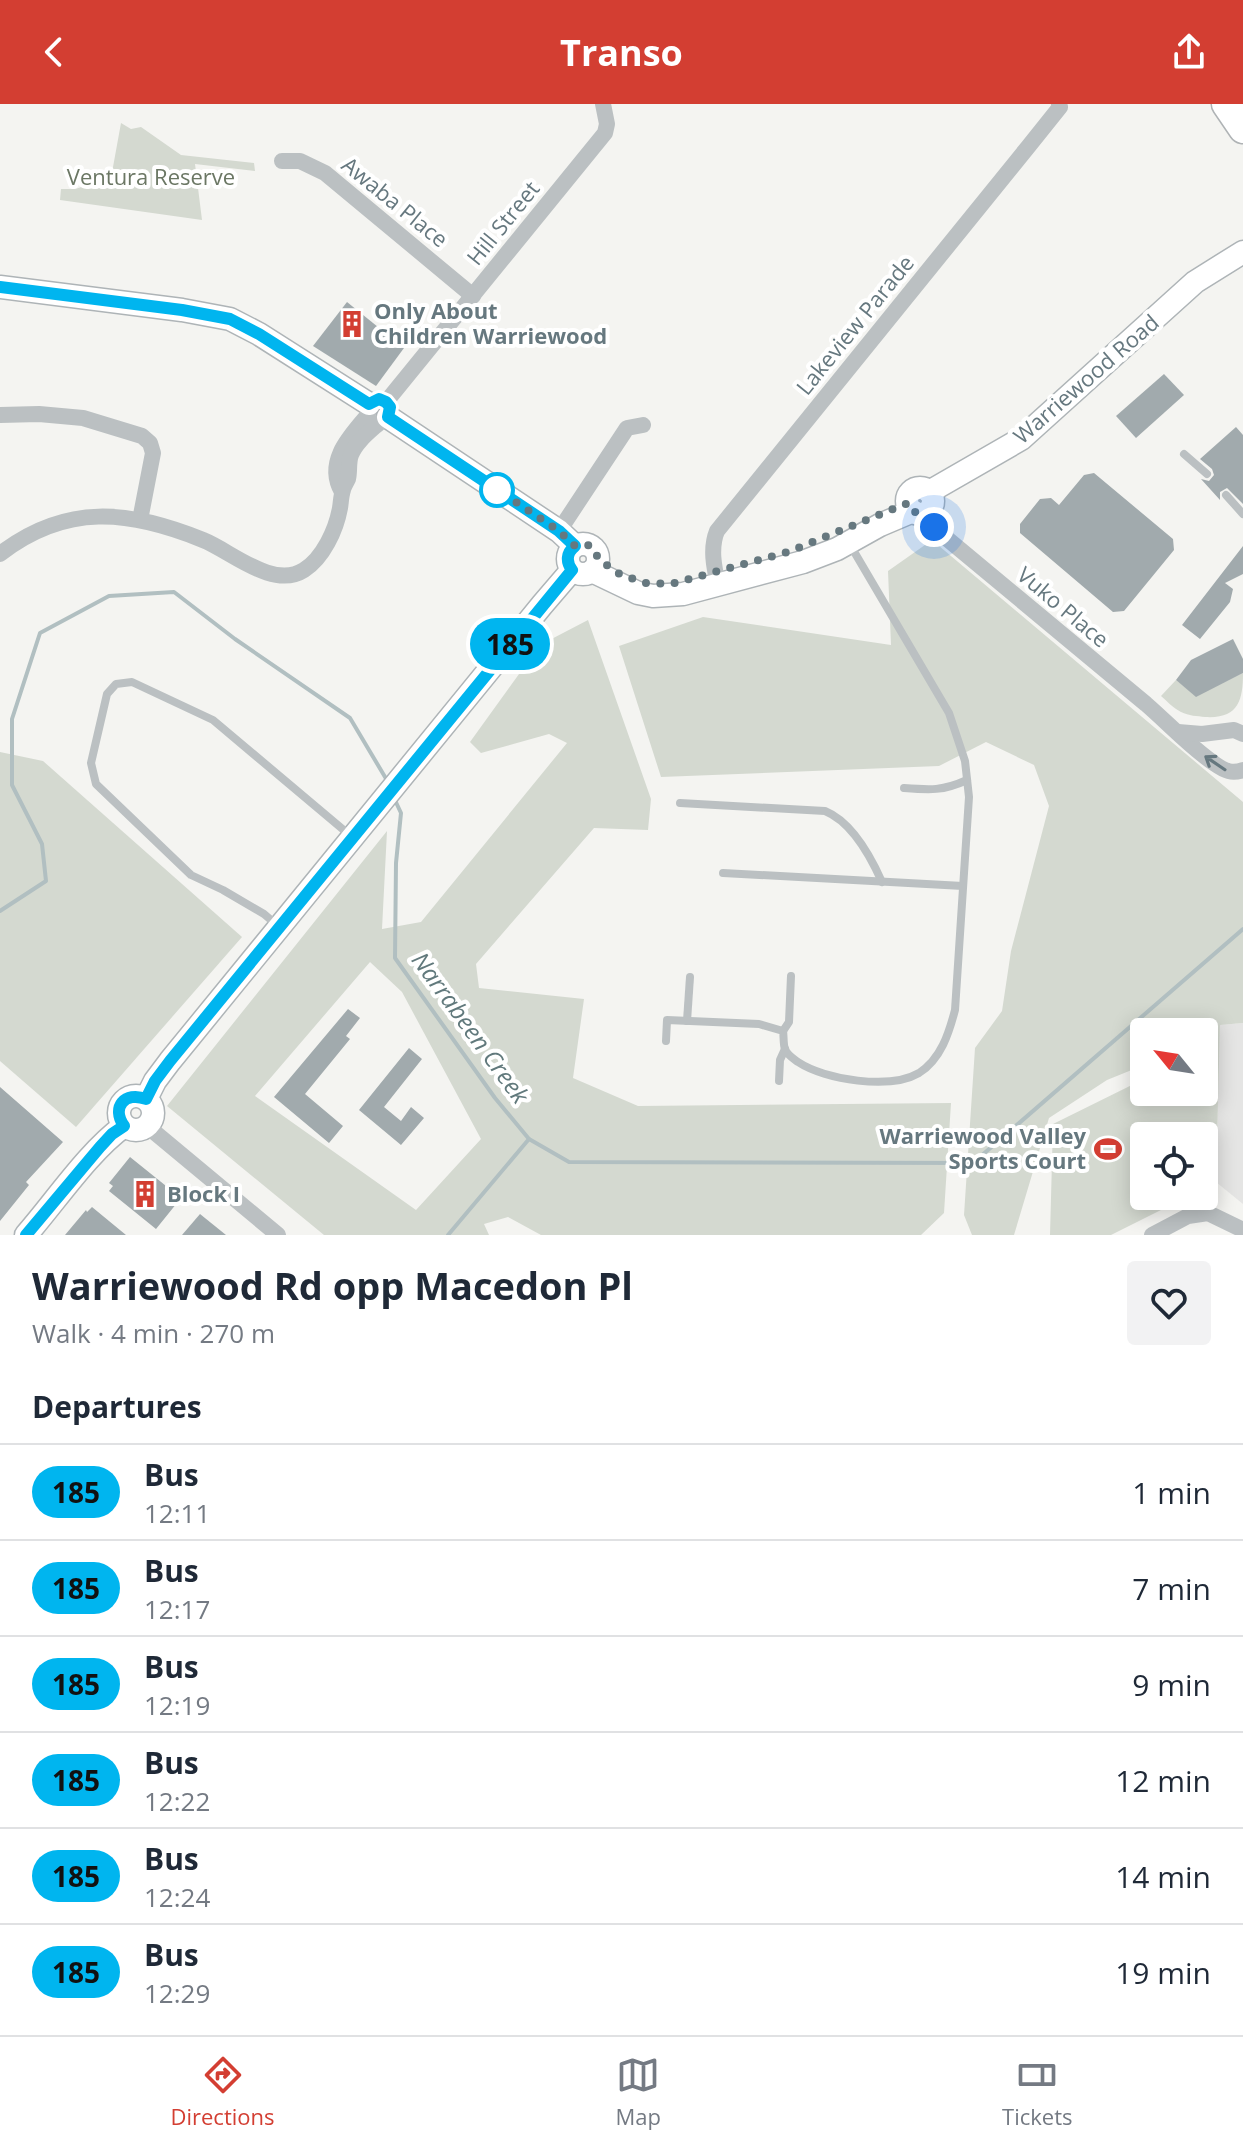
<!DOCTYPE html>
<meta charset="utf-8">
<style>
:root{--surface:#fff;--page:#f2f2f3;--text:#1f2937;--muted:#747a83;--line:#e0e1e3;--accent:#d33e32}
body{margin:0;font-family:"Open Sans",sans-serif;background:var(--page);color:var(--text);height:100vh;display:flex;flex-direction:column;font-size:30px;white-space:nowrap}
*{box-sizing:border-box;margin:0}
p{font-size:26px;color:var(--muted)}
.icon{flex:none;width:44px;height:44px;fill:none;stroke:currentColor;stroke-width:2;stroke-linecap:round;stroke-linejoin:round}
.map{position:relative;height:1131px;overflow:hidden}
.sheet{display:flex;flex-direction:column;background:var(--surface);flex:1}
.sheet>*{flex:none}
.badge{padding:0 16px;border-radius:26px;font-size:28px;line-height:52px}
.needle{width:52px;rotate:300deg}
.tools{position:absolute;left:1130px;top:914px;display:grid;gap:16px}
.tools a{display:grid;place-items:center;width:88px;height:88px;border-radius:8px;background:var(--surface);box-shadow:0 4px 20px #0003;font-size:40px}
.you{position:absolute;width:40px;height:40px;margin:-20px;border:6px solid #fff;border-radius:50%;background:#1a73e8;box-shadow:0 0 0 12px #1a73e833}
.map>.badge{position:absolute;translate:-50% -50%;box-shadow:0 0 0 4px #fff}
h2{padding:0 32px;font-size:30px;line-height:72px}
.round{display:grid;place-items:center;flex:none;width:84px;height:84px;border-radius:8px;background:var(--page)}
.overview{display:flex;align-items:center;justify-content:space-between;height:136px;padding:0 32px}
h1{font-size:38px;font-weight:700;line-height:60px}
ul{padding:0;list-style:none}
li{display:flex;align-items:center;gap:24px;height:96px;padding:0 32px;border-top:2px solid var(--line)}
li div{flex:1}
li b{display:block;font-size:30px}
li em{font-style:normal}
li .badge{min-width:88px;font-weight:700;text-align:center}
header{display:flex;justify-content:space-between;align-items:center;height:104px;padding:0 32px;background:var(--accent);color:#fff;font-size:36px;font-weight:700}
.menu{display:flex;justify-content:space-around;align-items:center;height:112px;border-top:2px solid var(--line);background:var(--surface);font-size:22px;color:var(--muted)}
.menu a{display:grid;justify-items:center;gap:4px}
.menu .on{color:var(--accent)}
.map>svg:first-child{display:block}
</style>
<header><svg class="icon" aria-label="back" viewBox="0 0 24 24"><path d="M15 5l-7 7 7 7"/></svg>Transo<svg class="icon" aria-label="share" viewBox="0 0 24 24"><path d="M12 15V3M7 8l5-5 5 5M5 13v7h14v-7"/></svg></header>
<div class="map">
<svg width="1243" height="1131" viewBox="0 0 1243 1131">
<rect width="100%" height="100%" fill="#f4f4f1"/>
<!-- built -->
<polygon fill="#e5e5e4" points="1243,919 1243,1100 1216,1078 1220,921"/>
<!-- green -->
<g fill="#d4d9d0" fill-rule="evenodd">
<polygon points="121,19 131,25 141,23 181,51 254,59 255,67 195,60 202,116 60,96 61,85 75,85 111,74"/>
<polygon points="932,436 1243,698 1243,919 1220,921 1216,1078 1204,1084 1204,1032 1144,1032 1144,1092 1189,1092 1111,1131 1050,1131 1053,1020 1144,975 1144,988 1204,988 1204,928 1144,928 1144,961 1107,976 1049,1014 1014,1131 972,1131 964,1111 975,944 1002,907 1011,847 1049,702 1034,661 986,638 939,662 661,673 619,542 703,513 891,541 888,467"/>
<path d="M 588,516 L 651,695 L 648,726 L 594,724 L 476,860 L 479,884 L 584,895 L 573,974 L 638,1002 L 951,999 L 944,1109 L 921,1131 L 541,1131 L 508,1113 L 484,1120 L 489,1131 L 324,1131 L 167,1002 L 387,727 L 382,825 L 421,818 L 567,639 L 549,630 L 481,649 L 470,638 L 540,541 ZM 370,858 L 402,888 L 481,1035 L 416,1106 L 255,992 Z"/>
<path d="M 1243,569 C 1243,597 1238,615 1205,613 C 1197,612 1189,612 1181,608 C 1173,604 1167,597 1161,592 L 1176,576 L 1196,592 Z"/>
<polygon points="0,648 43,657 242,833 76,1023 0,957"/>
</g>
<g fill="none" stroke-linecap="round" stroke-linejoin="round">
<!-- stream -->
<g stroke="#b1bfc1" stroke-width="4">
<polyline points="394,694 401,709 396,759 395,854 495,994 529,1035 569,1058 973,1059 1243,825"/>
<polyline points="0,807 46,777 42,740 12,681 12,615 40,529 109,492 174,488 235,535 350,614 388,678"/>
<polyline points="448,1131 529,1035"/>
</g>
</g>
<!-- building -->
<g fill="#a1aaad">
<polygon points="347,198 404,244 376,282 313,242"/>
<polygon points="1164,270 1184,291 1136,334 1116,312"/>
<polygon points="1236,323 1243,331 1243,400 1227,384 1220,388 1220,396 1201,375 1209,377 1214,371 1212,365 1200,355"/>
<polygon points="1094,369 1173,435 1174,446 1124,507 1113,508 1020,429 1020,420 1040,395 1051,394 1059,401 1084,371"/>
<polygon points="1243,442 1243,470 1225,479 1233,485 1230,498 1200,535 1182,521"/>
<polygon points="1233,535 1243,555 1243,569 1196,593 1176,576 1191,556"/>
<polygon points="348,905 360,914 346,932 350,935 305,990 343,1022 329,1039 274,993"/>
<polygon points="409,944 422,955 384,1003 401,1017 411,1003 424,1014 401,1041 359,1006"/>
<polygon points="0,983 63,1038 26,1078 29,1081 0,1117"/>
<polygon points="130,1053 181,1094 156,1125 109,1087 113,1082 109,1079"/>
<polygon points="92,1103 126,1131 65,1131 86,1106 87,1108"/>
<polygon points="200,1110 226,1131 182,1131"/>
</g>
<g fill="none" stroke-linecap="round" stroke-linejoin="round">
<!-- secondary casing -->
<g stroke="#aeb4b7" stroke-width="25">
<g id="secondary">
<polyline points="0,183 182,206 230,215 259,230 369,300"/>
<polyline points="388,313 559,427 575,442"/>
<circle cx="920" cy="397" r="13"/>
<polyline points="929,388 1021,335 1195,178 1243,148"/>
<circle cx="583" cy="455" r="15"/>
<polyline points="592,467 638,489 653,492 683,490 803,458 837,445 880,421 913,407"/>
<circle cx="136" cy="1009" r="17"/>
<polyline points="146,995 155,977 170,957 542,501 572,466"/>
<path d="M 26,1131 C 55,1098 89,1047 124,1022"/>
</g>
</g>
<!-- highway casing -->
<g stroke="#afb3b5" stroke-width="31">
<polyline id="highway" points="1226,0 1243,25"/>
</g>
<!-- lane -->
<g stroke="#bbc0c2" stroke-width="8">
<polyline points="1184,350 1207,370"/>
<polyline points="1226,391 1243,410"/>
<path d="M 904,684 C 930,686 943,687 967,676"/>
<path d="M 680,699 L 825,707 C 852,718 870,751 882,778"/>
<polyline points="723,769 963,782"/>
<polyline points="278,822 264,810 223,786 191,771 96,680 91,659 107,590 116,580 132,578 213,616 352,733"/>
<polyline points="687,917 690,873"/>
<polyline points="783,927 789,918 791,872"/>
<path d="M 666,937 L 667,916 L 759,920 L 783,927 C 784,932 783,940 785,945 C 787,951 794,955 798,958 C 825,976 890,986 919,969 C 941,955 949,929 955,906 L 969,693 L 965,657 L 949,609 L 849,439"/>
<polyline points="779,977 780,956 785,945"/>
</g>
<!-- street -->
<g stroke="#bbc0c2" stroke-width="16">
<polyline points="282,57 300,57 325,69 473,192"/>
<polyline points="386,298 605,29 607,20 603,0"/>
<polyline points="0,311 39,310 83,314 142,332 150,339 153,349 140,416"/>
<path d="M 342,388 C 325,358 349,333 368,311"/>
<path d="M 925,409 L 930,420 L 939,428 C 1008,485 1077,542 1146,600 C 1169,620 1190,643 1215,660 C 1225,667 1232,670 1243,666"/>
<polyline points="559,427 627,324 643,321"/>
<path d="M 0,450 C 66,399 129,406 203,436 C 231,447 273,486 304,466 C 323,454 336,426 340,404 C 341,398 341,392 343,386 C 343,384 347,377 348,375 C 350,367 348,359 351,351 C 356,338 369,328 379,319"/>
<path d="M 718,481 C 714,463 710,444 717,427 L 1028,43 L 1060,3 L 1059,0"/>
<polyline points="1178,628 1202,630 1234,626 1243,630"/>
<polyline points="147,1022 278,1131"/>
<polyline points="1152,1131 1188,1112 1208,1109 1243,1126"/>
</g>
<!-- secondary -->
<use href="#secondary" stroke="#fff" stroke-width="22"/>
<!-- highway -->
<use href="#highway" stroke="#fff" stroke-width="28"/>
</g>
<!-- one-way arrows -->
<defs><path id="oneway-shaft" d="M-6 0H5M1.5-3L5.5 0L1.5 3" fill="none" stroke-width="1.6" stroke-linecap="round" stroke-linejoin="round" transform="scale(2)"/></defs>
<use stroke="#66787f" href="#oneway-shaft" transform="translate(1215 659) rotate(-146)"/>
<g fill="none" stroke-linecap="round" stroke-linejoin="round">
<!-- line casing -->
<g stroke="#fff" stroke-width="18">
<path id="line" d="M 0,183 L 182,206 L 230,215 L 259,230 L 369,300 L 379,295 L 386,298 L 390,303 L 388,313 L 559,427 L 575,442 C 566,449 566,458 572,466 L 170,957 L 155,977 L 146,995 C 125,987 111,1003 124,1022 L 112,1030 L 100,1043 L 26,1131"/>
</g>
<!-- line -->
<use href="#line" stroke="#00b5ef" stroke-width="12"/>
<!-- walk -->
<polyline stroke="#66787f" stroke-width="8" stroke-dasharray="0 14.4" points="497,386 489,380 559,427 575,442 588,441 595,446 598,455 621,471 646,479 671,480 788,448 908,399 914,408 925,409 934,423"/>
</g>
<!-- icons -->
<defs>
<g id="building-bare" transform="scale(2.16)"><path d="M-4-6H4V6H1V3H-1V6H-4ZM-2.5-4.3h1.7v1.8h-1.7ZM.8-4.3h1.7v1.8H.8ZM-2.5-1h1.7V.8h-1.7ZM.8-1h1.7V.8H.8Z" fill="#d33e32" stroke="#fff" stroke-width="2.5" paint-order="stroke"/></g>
<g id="stadium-bare" transform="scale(2.16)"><path d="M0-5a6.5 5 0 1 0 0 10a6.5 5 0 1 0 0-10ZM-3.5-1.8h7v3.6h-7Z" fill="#d33e32" stroke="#fff" stroke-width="2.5" paint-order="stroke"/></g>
</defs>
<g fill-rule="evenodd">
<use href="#building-bare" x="352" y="220"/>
<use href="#stadium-bare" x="1108" y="1045"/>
<use href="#building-bare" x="145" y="1090"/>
</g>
<!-- markers -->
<circle fill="#fff" stroke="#00b5ef" stroke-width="4" cx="497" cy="386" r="16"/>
<g text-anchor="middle" stroke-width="8" stroke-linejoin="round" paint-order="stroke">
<!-- park labels -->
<g font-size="22" fill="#6b7764" stroke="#fff">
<text x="151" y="81">Ventura Reserve</text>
</g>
<!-- street labels -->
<g font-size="22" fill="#66787f" stroke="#fff">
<text transform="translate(395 98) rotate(39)" y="8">Awaba Place</text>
<text transform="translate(503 119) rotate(-51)" y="8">Hill Street</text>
<text transform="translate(855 221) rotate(-51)" y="8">Lakeview Parade</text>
<text transform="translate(1086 275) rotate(-41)" y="8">Warriewood Road</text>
<text transform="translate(1063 503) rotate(40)" y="8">Vuko Place</text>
</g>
<!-- poi labels -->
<g font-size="22" font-weight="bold" fill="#66787f" stroke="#fff" text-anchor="start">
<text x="374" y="215">Only About<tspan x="374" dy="25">Children Warriewood</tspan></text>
<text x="1086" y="1040" text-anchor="end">Warriewood Valley<tspan x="1086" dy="25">Sports Court</tspan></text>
<text x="167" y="1098">Block I</text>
</g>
<!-- water labels -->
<g font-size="24" font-style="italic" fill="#61797c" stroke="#fff">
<text transform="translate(470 924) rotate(54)" y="8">Narrabeen Creek</text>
</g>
</g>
</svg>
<div class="tools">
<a><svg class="needle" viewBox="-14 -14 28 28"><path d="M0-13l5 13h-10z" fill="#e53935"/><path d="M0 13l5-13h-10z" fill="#747a83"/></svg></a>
<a><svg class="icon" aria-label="locate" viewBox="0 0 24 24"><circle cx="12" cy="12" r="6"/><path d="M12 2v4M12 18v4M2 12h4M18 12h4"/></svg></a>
</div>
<div class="you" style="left:934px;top:423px"></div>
<b class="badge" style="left:510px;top:540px;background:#00b5ef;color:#111">185</b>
</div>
<section class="sheet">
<div class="overview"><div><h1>Warriewood Rd opp Macedon Pl</h1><p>Walk · 4 min · 270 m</p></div><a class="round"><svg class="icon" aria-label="heart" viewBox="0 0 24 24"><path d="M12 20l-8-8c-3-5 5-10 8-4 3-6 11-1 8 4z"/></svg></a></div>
<h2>Departures</h2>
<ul>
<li><span class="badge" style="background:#00b5ef;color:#111">185</span><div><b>Bus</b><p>12:11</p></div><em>1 min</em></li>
<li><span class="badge" style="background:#00b5ef;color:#111">185</span><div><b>Bus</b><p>12:17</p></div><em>7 min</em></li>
<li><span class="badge" style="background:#00b5ef;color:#111">185</span><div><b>Bus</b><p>12:19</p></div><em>9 min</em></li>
<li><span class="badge" style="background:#00b5ef;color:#111">185</span><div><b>Bus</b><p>12:22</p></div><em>12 min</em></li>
<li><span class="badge" style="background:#00b5ef;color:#111">185</span><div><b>Bus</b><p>12:24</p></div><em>14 min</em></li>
<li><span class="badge" style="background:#00b5ef;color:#111">185</span><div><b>Bus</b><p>12:29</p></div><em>19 min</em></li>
</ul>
</section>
<nav class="menu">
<a class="on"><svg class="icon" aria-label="directions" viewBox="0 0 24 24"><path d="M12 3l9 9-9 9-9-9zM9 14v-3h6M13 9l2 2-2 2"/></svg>Directions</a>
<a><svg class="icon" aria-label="map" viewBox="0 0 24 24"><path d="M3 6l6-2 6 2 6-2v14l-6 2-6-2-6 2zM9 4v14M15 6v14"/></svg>Map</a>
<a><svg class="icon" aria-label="tickets" viewBox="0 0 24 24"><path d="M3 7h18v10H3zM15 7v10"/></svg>Tickets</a>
</nav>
